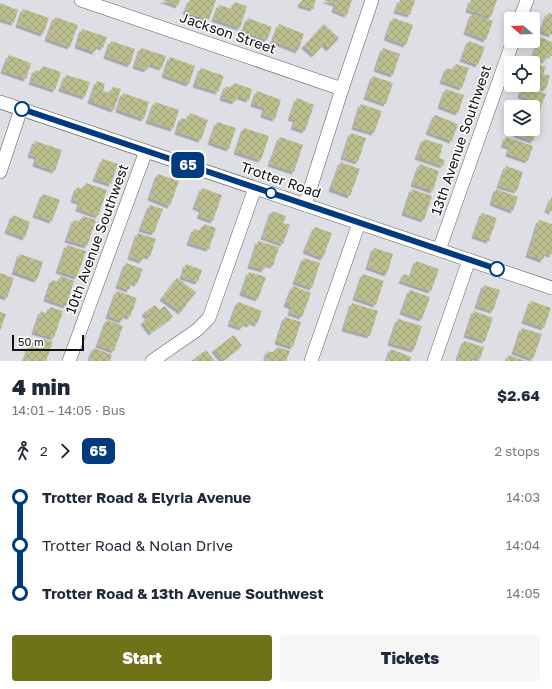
<!DOCTYPE html>
<meta charset="utf-8">
<style>
:root{--surface:#fff;--page:#f6f6f7;--text:#1f2937;--muted:#747a83;--accent:#707217}
body{margin:0;font-family:"Golos Text",sans-serif;background:var(--page);color:var(--text);height:100vh;display:flex;flex-direction:column;font-size:15px;white-space:nowrap}
*{box-sizing:border-box;margin:0}
p{font-size:13px;color:var(--muted)}
.icon{flex:none;width:22px;height:22px;fill:none;stroke:currentColor;stroke-width:2;stroke-linecap:round;stroke-linejoin:round}
.map{position:relative;height:361px;overflow:hidden}
.details{display:flex;flex-direction:column;background:var(--surface);flex:1}
.details>*{flex:none}
.badge{padding:0 8px;border-radius:6px;font-size:14px;line-height:26px}
.needle{width:26px;rotate:289deg}
.fabs{position:absolute;left:504px;top:12px;display:grid;gap:8px}
.fabs a{display:grid;place-items:center;width:36px;height:36px;border-radius:4px;background:var(--surface);box-shadow:0 2px 10px #0003;font-size:20px}
.scale{position:absolute;left:12px;bottom:10px;width:72px;box-sizing:border-box;padding-left:4px;border:2px solid #101012;border-top:0;font-size:11px;line-height:14px;white-space:nowrap;color:#101012;-webkit-text-stroke:3px #fff;paint-order:stroke}
.map>.badge{position:absolute;translate:-50% -50%;box-shadow:0 0 0 2px #fff}
.legs{display:flex;align-items:center;gap:6px;height:44px;padding:0 12px;font-size:13px}
.legs p{margin-inline-start:auto}
.head{display:flex;align-items:center;justify-content:space-between;height:68px;padding:0 12px}
h1{font-size:22px;font-weight:800;line-height:30px}
.cta{display:flex;gap:8px;margin-top:auto;padding:8px 12px}
.cta a{flex:1;height:46px;border-radius:4px;background:var(--accent);color:#fff;font-size:16px;font-weight:800;line-height:46px;text-align:center}
.cta a+a{background:var(--page);color:var(--text)}
ul{padding:0 12px;list-style:none}
li{display:flex;align-items:center;gap:14px;height:48px;font-size:15px}
li i{display:grid;place-items:center;width:6px;height:100%;margin:0 5px;background:currentColor}
li i::after{content:'';width:10px;height:10px;margin:-5px;border:3px solid;border-radius:50%;background:var(--surface)}
li p{margin-inline-start:auto}
li:first-child i{background:linear-gradient(#0000 50%,currentColor 0)}
li:last-child i{background:linear-gradient(currentColor 50%,#0000 0)}
.map>svg:first-child{display:block}
</style>
<div class="map">
<svg width="552" height="361" viewBox="0 0 552 361">
<defs>
<pattern id="building-cross-hatch" width="8" height="8" patternUnits="userSpaceOnUse"><rect width="8" height="8" fill="#bcbf8d"/><path d="M0 0l8 8M0 8l8-8" fill="none" stroke="#a1a379"/></pattern>
<filter id="shadow"><feDropShadow dx="-2.5" dy="2.5" stdDeviation="0" flood-color="#0004"/></filter>
</defs>
<rect width="100%" height="100%" fill="#dedfe5"/>
<!-- building -->
<g fill="url(#building-cross-hatch)" filter="url(#shadow)">
<polygon points="162,0 180,0 178,6"/>
<polygon points="190,0 216,0 209,20 185,12"/>
<polygon points="302,0 316,0 313,9 300,5"/>
<polygon points="324,0 352,0 347,15 334,10 336,4"/>
<polygon points="400,0 415,0 410,15 396,11"/>
<polygon points="471,0 497,0 491,17 468,10"/>
<polygon points="235,2 247,6 240,28 214,19 219,5 232,9"/>
<polygon points="0,3 18,10 14,23 0,19"/>
<polygon points="23,9 49,18 43,34 18,25"/>
<polygon points="548,13 552,14 552,35 541,31"/>
<polygon points="472,14 493,21 486,40 466,32"/>
<polygon points="55,17 78,25 70,47 47,39"/>
<polygon points="248,18 272,27 267,40 243,31"/>
<polygon points="393,18 413,25 406,45 386,38"/>
<polygon points="279,24 304,34 298,51 273,41"/>
<polygon points="324,24 339,38 329,49 324,44 314,55 304,46"/>
<polygon points="82,29 107,37 103,48 97,46 95,52 77,46"/>
<polygon points="540,37 552,42 552,56 548,55 545,61 533,57"/>
<polygon points="111,41 135,49 130,65 106,56"/>
<polygon points="469,41 485,47 478,65 462,59"/>
<polygon points="141,48 166,56 162,68 149,64 147,70 135,66"/>
<polygon points="383,48 400,54 393,75 376,69"/>
<polygon points="9,55 31,63 26,79 3,71"/>
<polygon points="170,57 195,66 189,84 164,75"/>
<polygon points="533,63 546,67 543,74 550,76 546,89 533,85"/>
<polygon points="456,64 469,68 462,88 442,81 447,68 453,70"/>
<polygon points="43,66 61,72 55,90 31,82 35,70 41,72"/>
<polygon points="201,68 224,76 218,92 195,85"/>
<polygon points="66,75 90,82 85,97 61,89"/>
<polygon points="373,76 393,83 386,104 366,97"/>
<polygon points="97,81 105,84 103,91 110,93 113,87 121,89 114,110 90,101"/>
<polygon points="234,83 252,89 249,100 237,96 235,102 222,98 226,86 232,88"/>
<polygon points="523,86 546,94 538,115 533,113 533,107 527,107 530,99 520,96"/>
<polygon points="446,89 464,95 458,113 440,106"/>
<polygon points="257,91 281,100 275,119 263,115 265,108 253,104"/>
<polygon points="123,93 149,102 144,119 118,110"/>
<polygon points="297,98 314,105 305,131 293,127 296,120 290,118"/>
<polygon points="155,102 179,110 173,129 148,121"/>
<polygon points="361,104 382,111 374,133 354,127"/>
<polygon points="190,113 208,120 201,140 177,132 181,118 187,120"/>
<polygon points="435,115 458,124 452,141 428,132"/>
<polygon points="533,119 540,121 533,141 516,135 518,129 533,129"/>
<polygon points="217,122 236,128 229,149 210,142"/>
<polygon points="244,128 269,136 261,160 236,152"/>
<polygon points="351,133 366,138 358,162 343,157"/>
<polygon points="280,137 303,145 294,172 270,164"/>
<polygon points="506,137 533,146 528,161 508,154 510,147 503,145"/>
<polygon points="424,139 443,145 439,158 445,160 443,166 417,157"/>
<polygon points="35,141 62,150 55,171 35,164 37,157 30,155"/>
<polygon points="103,159 118,164 111,184 95,179"/>
<polygon points="341,162 360,169 350,196 331,189"/>
<polygon points="420,164 439,171 433,191 413,184"/>
<polygon points="506,166 523,172 517,191 499,186"/>
<polygon points="158,174 179,181 170,206 150,198"/>
<polygon points="86,183 107,190 98,216 78,209 80,202 73,200 77,187 84,189"/>
<polygon points="202,188 222,195 213,221 199,216 202,210 195,207"/>
<polygon points="412,189 432,196 424,220 404,213"/>
<polygon points="496,189 518,197 513,211 492,203"/>
<polygon points="43,194 60,200 52,221 35,215"/>
<polygon points="552,196 552,212 547,210"/>
<polygon points="150,205 163,209 154,233 141,229"/>
<polygon points="272,211 286,216 283,223 290,225 283,244 263,237"/>
<polygon points="482,213 497,218 489,241 474,236"/>
<polygon points="13,215 30,222 25,238 7,231"/>
<polygon points="83,216 96,220 87,246 67,240 74,220 81,222"/>
<polygon points="539,220 552,224 552,255 545,253 543,260 528,255"/>
<polygon points="204,224 216,228 209,249 189,243 194,229 202,231"/>
<polygon points="315,227 332,233 323,258 305,251"/>
<polygon points="138,233 156,239 150,257 144,255 142,261 130,257"/>
<polygon points="258,241 279,247 273,266 266,264 264,270 250,266"/>
<polygon points="67,245 86,251 77,277 58,271"/>
<polygon points="374,248 393,254 387,274 368,267"/>
<polygon points="20,254 43,262 37,280 14,272"/>
<polygon points="304,258 320,263 312,288 295,282"/>
<polygon points="416,261 439,269 431,291 401,281 404,274 411,276"/>
<polygon points="126,263 143,269 137,284 132,282 129,290 118,286"/>
<polygon points="186,264 202,270 198,282 182,277"/>
<polygon points="249,272 266,277 258,299 242,293"/>
<polygon points="0,273 14,278 7,298 0,295"/>
<polygon points="363,274 384,281 376,305 355,298"/>
<polygon points="61,276 74,281 66,306 46,299 52,280 59,282"/>
<polygon points="177,278 196,292 181,312 162,298"/>
<polygon points="484,285 500,290 493,311 477,306"/>
<polygon points="293,286 311,293 302,317 290,313 292,307 286,304"/>
<polygon points="410,290 430,297 422,319 402,312"/>
<polygon points="117,291 137,298 130,317 124,315 122,321 108,316"/>
<polygon points="531,301 551,308 544,328 524,321"/>
<polygon points="238,302 262,311 257,324 251,322 250,325 244,323 242,328 230,324"/>
<polygon points="352,303 378,311 370,336 344,329"/>
<polygon points="155,305 159,310 165,306 173,317 151,333 143,322 148,318 144,313"/>
<polygon points="50,307 63,311 54,338 34,332 41,311 48,314"/>
<polygon points="474,311 493,318 485,341 466,335"/>
<polygon points="0,312 6,314 0,331"/>
<polygon points="285,317 301,322 293,347 277,342"/>
<polygon points="398,319 422,326 414,350 390,343"/>
<polygon points="107,320 123,326 114,351 98,345"/>
<polygon points="522,328 542,334 533,359 514,352"/>
<polygon points="234,335 242,346 223,361 214,350"/>
<polygon points="40,338 53,342 46,361 24,361 31,342 38,344"/>
<polygon points="464,341 484,347 480,359 473,357 472,361 457,361"/>
<polygon points="277,347 290,351 286,361 265,361 268,351 275,353"/>
<polygon points="94,348 112,355 110,361 89,361"/>
<polygon points="391,349 411,357 410,361 387,361"/>
<polygon points="206,350 215,361 191,361"/>
<polygon points="509,355 525,361 507,361"/>
</g>
<g fill="none" stroke-linecap="round" stroke-linejoin="round">
<!-- minor casing -->
<g stroke="#5c5d63" stroke-width="14">
<g id="minor">
<polyline points="81,0 342,89"/>
<polyline points="520,19 527,0"/>
<polyline points="0,102 552,288"/>
<polyline points="0,172 21,109"/>
<polyline points="305,205 342,89 372,0"/>
<polyline points="439,250 513,41"/>
<polyline points="69,361 146,151"/>
<polyline points="152,361 197,330 209,318 255,188"/>
<polyline points="311,361 359,223"/>
<polyline points="434,361 469,260"/>
</g>
</g>
<!-- minor -->
<use href="#minor" stroke="#fff" stroke-width="13"/>
</g>
<g fill="none" stroke-linecap="round" stroke-linejoin="round">
<!-- line-1 casing -->
<g stroke="#fff" stroke-width="9">
<polyline id="line-1" points="22,109 497,269"/>
</g>
<!-- line-1 -->
<use href="#line-1" stroke="#003b80" stroke-width="6"/>
</g>
<!-- markers -->
<g fill="#fff" stroke="#003b80" stroke-width="2">
<circle cx="22" cy="109" r="7"/>
<circle cx="271" cy="193" r="5"/>
<circle cx="497" cy="269" r="7"/>
</g>
<g text-anchor="middle" stroke-width="3" stroke-linejoin="round" paint-order="stroke">
<!-- street labels -->
<g font-size="14" fill="#101012" stroke="#fff">
<text transform="translate(228 33) rotate(19)" y="5">Jackson Street</text>
<text transform="translate(461 140) rotate(-71)" y="5">13th Avenue Southwest</text>
<text transform="translate(281 180) rotate(19)" y="5">Trotter Road</text>
<text transform="translate(97 239) rotate(-70)" y="5">10th Avenue Southwest</text>
</g>
</g>
</svg>
<div class="fabs">
<a><svg class="needle" viewBox="-14 -14 28 28"><path d="M0-13l5 13h-10z" fill="#e53935"/><path d="M0 13l5-13h-10z" fill="#747a83"/></svg></a>
<a><svg class="icon" aria-label="locate" viewBox="0 0 24 24"><circle cx="12" cy="12" r="6"/><path d="M12 2v4M12 18v4M2 12h4M18 12h4"/></svg></a>
<a><svg class="icon" aria-label="layers" viewBox="0 0 24 24"><path d="M12 4l9 5-9 5-9-5zM3 14l9 5 9-5"/></svg></a>
</div>
<div class="scale">50 m</div>
<b class="badge" style="left:188px;top:165px;background:#003b80;color:#fff">65</b>
</div>
<section class="details">
<div class="head"><div><h1>4 min</h1><p>14:01 – 14:05 · Bus</p></div><b>$2.64</b></div>
<div class="legs"><svg class="icon" aria-label="walk" viewBox="0 0 24 24"><circle cx="13" cy="4" r="2"/><path d="M13 8l-2 6 4 7M11 14l-3 7M7 12l3-4h3l4 4"/></svg>2<svg class="icon" aria-label="forward" viewBox="0 0 24 24"><path d="M9 5l7 7-7 7"/></svg><b class="badge" style="background:#003b80;color:#fff">65</b><p>2 stops</p></div>
<ul>
<li><i style="color:#003b80"></i><b>Trotter Road &amp; Elyria Avenue</b><p>14:03</p></li>
<li><i style="color:#003b80"></i><span>Trotter Road &amp; Nolan Drive</span><p>14:04</p></li>
<li><i style="color:#003b80"></i><b>Trotter Road &amp; 13th Avenue Southwest</b><p>14:05</p></li>
</ul>
<div class="cta"><a>Start</a><a>Tickets</a></div>
</section>
